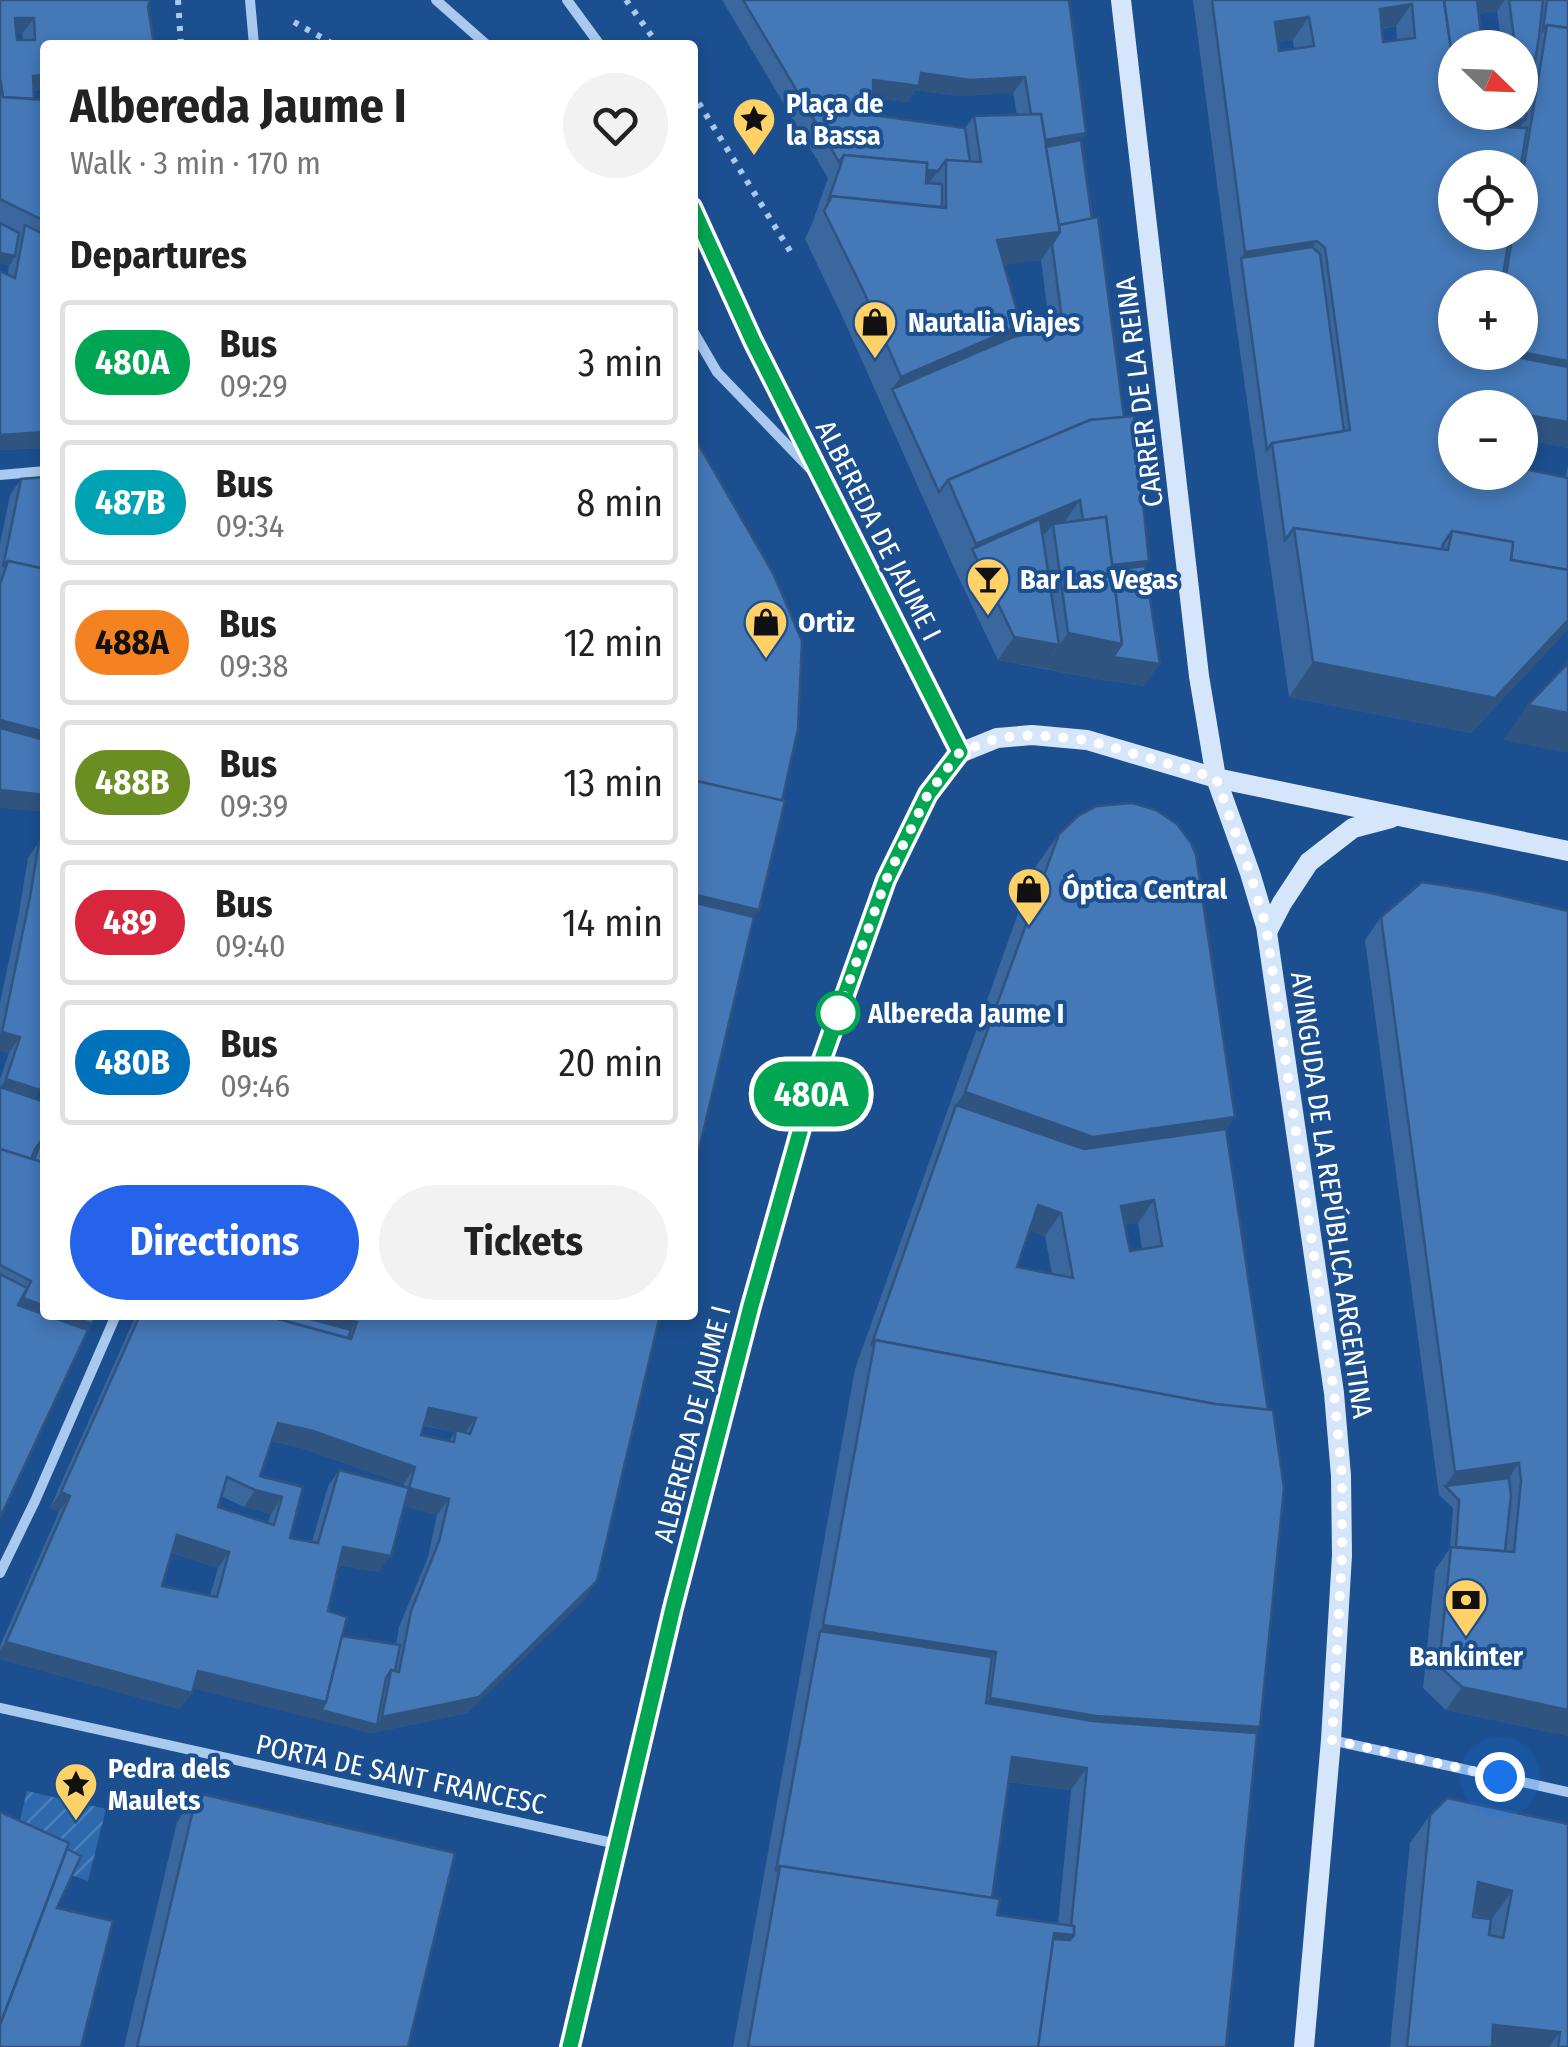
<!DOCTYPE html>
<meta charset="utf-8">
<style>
:root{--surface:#fff;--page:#f2f2f2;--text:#222;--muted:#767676;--line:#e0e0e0;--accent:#2563eb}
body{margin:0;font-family:"Fira Sans Condensed",sans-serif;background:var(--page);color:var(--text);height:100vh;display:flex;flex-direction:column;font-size:38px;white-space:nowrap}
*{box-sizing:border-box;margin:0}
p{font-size:32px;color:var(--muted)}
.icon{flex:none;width:55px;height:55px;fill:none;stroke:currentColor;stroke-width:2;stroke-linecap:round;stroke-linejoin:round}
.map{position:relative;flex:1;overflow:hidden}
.side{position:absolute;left:40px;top:40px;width:658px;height:1280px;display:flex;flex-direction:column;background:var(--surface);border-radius:10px;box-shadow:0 5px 15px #0003}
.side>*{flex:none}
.badge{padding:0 20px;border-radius:32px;font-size:35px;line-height:65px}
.needle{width:65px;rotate:113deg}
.controls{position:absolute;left:1438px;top:30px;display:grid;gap:20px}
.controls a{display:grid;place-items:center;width:100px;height:100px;border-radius:50%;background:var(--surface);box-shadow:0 5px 15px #0003;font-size:50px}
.you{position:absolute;width:50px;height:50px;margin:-25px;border:8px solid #fff;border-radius:50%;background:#1a73e8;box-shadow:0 0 0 15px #1a73e833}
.map>.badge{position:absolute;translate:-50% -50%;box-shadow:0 0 0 5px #fff}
h2{padding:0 30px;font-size:38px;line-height:90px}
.round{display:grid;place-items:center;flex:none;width:105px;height:105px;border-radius:52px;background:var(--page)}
.overview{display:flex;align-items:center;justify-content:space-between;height:170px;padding:0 30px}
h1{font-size:48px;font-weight:700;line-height:75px}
.button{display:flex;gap:20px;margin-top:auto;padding:20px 30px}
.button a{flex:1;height:115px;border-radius:60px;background:var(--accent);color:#fff;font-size:40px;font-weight:700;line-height:115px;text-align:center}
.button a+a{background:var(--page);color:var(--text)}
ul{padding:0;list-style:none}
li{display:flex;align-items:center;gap:30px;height:125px;margin:0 20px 15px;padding:0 10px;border:5px solid var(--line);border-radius:10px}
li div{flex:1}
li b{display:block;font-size:38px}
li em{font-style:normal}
li .badge{min-width:110px;font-weight:700;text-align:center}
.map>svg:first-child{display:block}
</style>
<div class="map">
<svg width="1568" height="2047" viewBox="0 0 1568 2047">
<defs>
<pattern id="garden-furrows" width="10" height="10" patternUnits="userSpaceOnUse" patternTransform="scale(2.5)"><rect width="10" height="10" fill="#2e69ad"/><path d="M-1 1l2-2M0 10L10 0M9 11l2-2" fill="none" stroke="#4d80b9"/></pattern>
</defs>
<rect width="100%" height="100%" fill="#1b4f8f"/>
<!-- garden -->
<polygon fill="url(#garden-furrows)" points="27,1791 106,1809 88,1881 12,1854"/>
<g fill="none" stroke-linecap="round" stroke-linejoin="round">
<!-- path -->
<g stroke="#a9c9ee" stroke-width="6" stroke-dasharray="5 8" stroke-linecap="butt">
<polyline points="178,0 181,45"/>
<polyline points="626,0 658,45"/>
<polyline points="294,22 335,45"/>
<polyline points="692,92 790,251"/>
</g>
<!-- street -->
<g stroke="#a9c9ee" stroke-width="10">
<polyline points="250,0 254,45"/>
<polyline points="436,0 487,45"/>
<polyline points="567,0 600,45"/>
<polyline points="692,207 753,341 960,753"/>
<polyline points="692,329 717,372 817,476"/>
<polyline points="0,475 45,471"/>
<polyline points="0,1573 35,1501 116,1315"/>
<polyline points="0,1708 617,1844"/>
<polyline points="1331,1740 1568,1792"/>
</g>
<!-- secondary -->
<g stroke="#d6e6fa" stroke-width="20">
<polyline points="1121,0 1199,676 1216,778 1250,873 1266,926 1334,1393 1341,1476 1342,1555 1331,1740 1304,2047"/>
<polyline points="1267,932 1282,903 1309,862 1353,828 1391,818"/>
<polyline points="570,2047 673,1608 751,1306 814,1082 886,879 928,793 960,753 997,738 1032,735 1087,740 1216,778 1568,851"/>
</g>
</g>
<!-- wall -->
<g fill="#3a679d" fill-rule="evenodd">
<path d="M 0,0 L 150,0 L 45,45 L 45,448 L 0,450 L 0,271 L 8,274 L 9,265 L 0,263 ZM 16,34 L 22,34 L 23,40 L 17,40 ZM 40,90 L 41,99 L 34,99 L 34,91 Z"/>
<path d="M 722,0 L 1069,0 L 1086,133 L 1081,140 L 1124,417 L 1145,566 L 1144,686 L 1097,679 L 998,660 L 956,572 L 843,318 L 805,239 L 812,224 L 828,178 ZM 916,90 L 959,96 L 1013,93 L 1017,115 L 974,116 L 965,128 L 873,115 L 873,98 L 907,102 ZM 1041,260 L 1050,330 L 1013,337 L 1004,265 Z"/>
<path d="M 1193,0 L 1568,0 L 1568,448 L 1521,439 L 1455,472 L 1565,478 L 1568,466 L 1568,629 L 1471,733 L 1289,697 L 1229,274 ZM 1497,11 L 1501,40 L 1482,42 L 1479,14 ZM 1396,26 L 1397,40 L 1383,42 L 1382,29 ZM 1293,40 L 1294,49 L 1279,51 L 1278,42 ZM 1520,168 L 1520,232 L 1455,232 ZM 1455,288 L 1520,288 L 1520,352 L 1455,352 Z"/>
<polygon points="21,479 0,808 0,544 10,495"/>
<path d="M 1059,834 L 1235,1117 L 1226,1129 L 1257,1733 L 1226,2047 L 733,2047 L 855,1369 L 1034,869 ZM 1138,1223 L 1142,1249 L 1130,1251 L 1125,1225 ZM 1029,1230 L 1045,1236 L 1052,1274 L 1017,1267 ZM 1008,1782 L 1071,1790 L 1058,1924 L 997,1915 L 992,1898 Z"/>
<polygon points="39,842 45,843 45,1080 44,1079 40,1090 34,1098 88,1330 0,1518 0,1079 9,1053 0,1051 0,1003 19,913 28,858"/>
<polygon points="1422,882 1568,1736 1446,1710 1423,1688 1435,1570 1450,1548 1453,1508 1439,1495 1365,940 1381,917"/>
<path d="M 136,1315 L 660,1315 L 586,1598 L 467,1713 L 371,1733 L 193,1688 L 180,1709 L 0,1659 L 0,1646 L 59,1512 L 50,1508 ZM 424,1426 L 455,1432 L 449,1441 L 421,1435 ZM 272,1441 L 301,1448 L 404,1484 L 403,1487 L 339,1470 L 328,1486 L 312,1542 L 290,1538 L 303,1487 L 260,1476 ZM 221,1496 L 244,1507 L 271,1514 L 268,1523 L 218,1507 ZM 404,1506 L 437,1515 L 428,1557 L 399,1627 L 396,1645 L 342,1636 L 328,1611 L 339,1565 L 379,1572 ZM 172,1553 L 218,1568 L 210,1596 L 162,1586 Z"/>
<polygon points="197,1793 408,2047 124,2047 177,1822"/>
<polygon points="1430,1815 1568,1824 1568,2047 1390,2047 1410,1843"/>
</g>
<!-- shaded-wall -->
<g fill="#305480">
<polygon points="1476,0 1505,0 1497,11 1465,16"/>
<polygon points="1412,4 1396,26 1364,31 1380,9"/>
<polygon points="1309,17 1293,40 1259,45 1275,22"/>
<polygon points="15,18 34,18 22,34 4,34"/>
<polygon points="921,73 1025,77 1013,93 959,96 916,90 907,102 861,97 873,80"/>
<polygon points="45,75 45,84 40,90 22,92 33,76"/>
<polygon points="1454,111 1525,120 1514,136"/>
<polygon points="1086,133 1075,149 1030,150 1035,142"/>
<polygon points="842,162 938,171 926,187"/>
<polygon points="1093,225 1055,240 1041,260 977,269 997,240"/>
<polygon points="1317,241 1301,264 1241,258 1245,252"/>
<polygon points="0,253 15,256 10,265 0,263"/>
<polygon points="1021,325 1001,353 892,389 901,377"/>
<polygon points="1491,352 1520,352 1568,361 1568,393"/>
<polygon points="1526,415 1568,422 1568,448 1520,439"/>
<polygon points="45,432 45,448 0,450 0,435"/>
<polygon points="1080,500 1060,528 1053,524 1045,534 979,562 972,549 976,544"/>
<polygon points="1149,561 1129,589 1106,565"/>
<polygon points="1568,620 1568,629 1471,733 1289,697 1313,662"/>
<polygon points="1068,633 1122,644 1160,664 1144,686 1097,679 1043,668"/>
<polygon points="1014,637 1059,645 1043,668 998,660"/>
<polygon points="1528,705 1568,713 1568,753 1503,740"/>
<polygon points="0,720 45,732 45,759 0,747"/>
<polygon points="0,790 45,795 45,812 0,808"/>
<polygon points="692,894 759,910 743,933 692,921"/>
<polygon points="2,1032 20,1037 9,1053 0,1051 0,1034"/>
<polygon points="6,1079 40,1090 28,1106 0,1088"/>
<polygon points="965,1092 1235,1117 1210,1152 1068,1172 956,1105"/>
<polygon points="1154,1200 1138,1223 1105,1228 1121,1206"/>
<polygon points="1038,1205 1061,1213 1045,1236 1022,1228"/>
<polygon points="23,1298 45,1306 45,1315 69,1315 92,1324 76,1347 7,1321"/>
<polygon points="258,1315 331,1315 357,1322 345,1338"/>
<polygon points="429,1408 476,1418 464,1434 418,1424"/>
<polygon points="278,1423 313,1431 415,1467 404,1484 301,1448 266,1439"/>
<polygon points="1519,1463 1503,1486 1445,1486 1439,1495 1455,1472"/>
<polygon points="409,1488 449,1499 437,1515 397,1504"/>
<polygon points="255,1490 282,1497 271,1514 244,1507"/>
<polygon points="61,1492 70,1496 59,1512 50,1508"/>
<polygon points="177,1535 229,1552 218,1568 166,1551"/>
<polygon points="343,1547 391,1556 379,1572 331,1564"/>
<polygon points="597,1581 586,1598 467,1713 371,1733 187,1687 198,1671 326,1702 377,1725 382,1717"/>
<polygon points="823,1625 996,1652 976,1680 820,1631"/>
<polygon points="6,1642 192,1693 180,1709 0,1659 0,1650"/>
<polygon points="1462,1687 1568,1710 1568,1736 1446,1710"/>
<polygon points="990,1698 1260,1727 1241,1756 970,1726"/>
<polygon points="1012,1757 1087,1768 1071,1790 996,1780"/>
<polygon points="1478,1882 1512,1891 1492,1919 1459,1910"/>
<polygon points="1054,1933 1074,1935 1054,1963"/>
<polygon points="1493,2025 1560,2032 1549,2047 1478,2047"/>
</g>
<!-- building -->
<g fill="#4478b7" stroke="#305480" stroke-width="2.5" fill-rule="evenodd">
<path d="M 0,0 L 150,0 L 148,7 L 154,45 L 45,45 L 45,75 L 33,76 L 34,99 L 3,97 L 0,79 ZM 15,18 L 34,18 L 35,40 L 17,40 Z"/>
<polygon points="743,0 1069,0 1086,133 1045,140 1041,114 1031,114 1025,77 970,80 921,73 919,86 873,80 873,115 965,128 970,162 946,160 938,171 927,170 927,163 844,155 839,162"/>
<path d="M 1212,0 L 1444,0 L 1455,76 L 1455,112 L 1510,112 L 1507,127 L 1527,128 L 1520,171 L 1520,168 L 1455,168 L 1455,232 L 1510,232 L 1501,288 L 1455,288 L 1455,352 L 1491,352 L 1568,367 L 1568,422 L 1526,415 L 1520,443 L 1520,408 L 1455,408 L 1455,472 L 1520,472 L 1520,468 L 1568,478 L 1568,570 L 1511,560 L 1513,542 L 1452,531 L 1443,544 L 1442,550 L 1294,528 L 1285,540 L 1272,443 L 1350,430 L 1325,248 L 1317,241 L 1245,252 ZM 1412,4 L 1415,38 L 1383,42 L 1380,9 ZM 1309,17 L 1314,46 L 1279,51 L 1275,22 Z"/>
<polygon points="1444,0 1477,0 1482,42 1514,38 1509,0 1543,0 1539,37 1525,120 1509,118 1510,112 1520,112 1520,48 1455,48 1455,76"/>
<polygon points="1547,0 1568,0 1568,28 1547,25 1543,30"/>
<polygon points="1547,25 1568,28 1568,361 1520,352 1520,288 1504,288 1513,232 1520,232 1520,190"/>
<polygon points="0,79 3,97 45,100 45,221 0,199"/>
<polygon points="1041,114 1060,232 997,240 1021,325 901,377 863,290 824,211 832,196 946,208 946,160 981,162 974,116"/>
<polygon points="1081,140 1092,219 1059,225 1046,147"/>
<polygon points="844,155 927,163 926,183 942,184 942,207 832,196 828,201"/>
<polygon points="1098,217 1124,417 1090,420 948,480 939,492 892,389 1013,337 1063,327 1052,244 1060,232 1059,225"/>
<polygon points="0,223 19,233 15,256 0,253"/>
<polygon points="25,225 45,235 45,432 0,435 0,271 15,278"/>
<polygon points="1312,247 1320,254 1344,431 1272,443 1267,450 1241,258"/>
<polygon points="1134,416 1149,561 1112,565 1106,517 1083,520 1080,500 976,544 948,480 1090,420"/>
<polygon points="692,433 773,573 802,641 798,729 782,801 692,780"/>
<polygon points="45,477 45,569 8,561 3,567 21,479"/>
<polygon points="1106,517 1122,644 1068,633 1053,524"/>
<polygon points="1040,519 1059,645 1014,637 972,549"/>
<polygon points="1294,528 1448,550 1452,531 1513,542 1511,560 1568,570 1568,620 1495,698 1313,662"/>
<polygon points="8,561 45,569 45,732 0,720 0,584"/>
<polygon points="1145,566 1160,664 1113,657 1122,644 1113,570"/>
<polygon points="1568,663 1568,713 1528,705"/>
<polygon points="0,728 45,740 45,795 0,790"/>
<polygon points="692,780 785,801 759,910 692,894"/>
<polygon points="1132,803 1156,810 1177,824 1191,843 1196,855 1235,1117 1093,1137 965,1092 1059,834 1078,816 1097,806"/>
<polygon points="39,842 45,843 45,1076 40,1090 6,1079 20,1037 2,1032 30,897"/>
<polygon points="1422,882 1486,892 1568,911 1568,1710 1462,1687 1439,1666 1451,1547 1514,1552 1521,1481 1519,1463 1455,1472 1381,917"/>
<polygon points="692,902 754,917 692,1179"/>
<polygon points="0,1087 45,1102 45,1143 41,1141 35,1149 31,1159 0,1149"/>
<path d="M 956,1105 L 1084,1149 L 1226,1129 L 1268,1410 L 1215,1404 L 875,1340 L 871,1346 ZM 1154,1200 L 1162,1246 L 1130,1251 L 1121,1206 ZM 1038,1205 L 1061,1213 L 1073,1278 L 1017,1267 Z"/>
<polygon points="41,1141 45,1143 45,1163 34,1160"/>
<polygon points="0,1149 45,1163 45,1306 23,1298 31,1281 0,1265"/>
<polygon points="0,1274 27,1288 18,1305 88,1330 0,1518"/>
<polygon points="69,1315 96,1315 92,1324"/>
<path d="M 140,1315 L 264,1315 L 351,1339 L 357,1322 L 331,1315 L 660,1315 L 597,1581 L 479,1697 L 382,1717 L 391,1670 L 399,1672 L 411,1611 L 439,1541 L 449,1499 L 409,1488 L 415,1467 L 313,1431 L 278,1423 L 260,1476 L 303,1487 L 290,1538 L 318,1543 L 339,1470 L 409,1488 L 391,1556 L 343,1547 L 328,1611 L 347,1617 L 326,1702 L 198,1671 L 192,1693 L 6,1642 L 70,1496 L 61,1492 ZM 429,1408 L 476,1418 L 470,1434 L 456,1430 L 454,1442 L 421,1435 ZM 227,1477 L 255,1490 L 282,1497 L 274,1525 L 218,1507 ZM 177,1535 L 229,1552 L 217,1597 L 162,1586 Z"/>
<polygon points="264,1315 296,1315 351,1330 348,1338"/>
<polygon points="875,1340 1215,1404 1273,1410 1284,1488 1260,1727 1096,1716 990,1698 996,1652 823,1625"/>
<polygon points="1509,1478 1511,1496 1505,1551 1456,1547 1459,1500 1445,1486"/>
<polygon points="820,1631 992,1657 986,1703 1092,1721 1257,1733 1226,2047 1038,2047 1053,1939 1070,1940 1074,1935 1074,1926 1071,1926 1087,1768 1012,1757 992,1898 780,1866 776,1871"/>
<polygon points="342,1636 400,1645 395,1671 391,1670 386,1678 377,1725 321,1710 326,1702"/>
<polygon points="197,1793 455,1853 408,2047 137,2047"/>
<path d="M 1447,1798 L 1568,1824 L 1568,2047 L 1558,2047 L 1560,2032 L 1493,2025 L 1492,2047 L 1407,2047 L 1430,1815 ZM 1478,1882 L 1512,1891 L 1503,1938 L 1489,1935 L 1491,1919 L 1473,1917 Z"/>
<polygon points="0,1812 69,1843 0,2025"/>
<polygon points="67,1849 81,1856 57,1908 113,1921 81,2047 0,2047 0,2025"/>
<polygon points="780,1866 1000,1899 997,1915 1074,1926 1074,1935 1054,1933 1038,2047 748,2047"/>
</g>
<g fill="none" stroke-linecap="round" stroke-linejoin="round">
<!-- line casing -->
<g stroke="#fff" stroke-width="22">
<polyline id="line" points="570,2047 673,1608 751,1306 814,1082 886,880 928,794 960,752 753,341 692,207"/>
</g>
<!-- line -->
<use href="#line" stroke="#00a651" stroke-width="15"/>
<!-- walk -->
<polyline stroke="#fff" stroke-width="10" stroke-dasharray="0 18" points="838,1013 886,880 928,794 960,752 998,738 1032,735 1087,740 1216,778 1250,873 1266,926 1334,1393 1342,1476 1342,1554 1332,1740 1500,1777"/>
</g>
<!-- icons -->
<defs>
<g id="sight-pin" transform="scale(2.25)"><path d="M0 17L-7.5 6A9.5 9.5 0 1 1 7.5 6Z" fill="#ffd166" stroke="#1b4f8f"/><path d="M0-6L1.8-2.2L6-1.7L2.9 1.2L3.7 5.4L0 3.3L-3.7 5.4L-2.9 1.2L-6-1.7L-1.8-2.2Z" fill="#111"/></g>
<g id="shop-pin" transform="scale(2.25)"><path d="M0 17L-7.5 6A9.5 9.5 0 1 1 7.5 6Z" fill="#ffd166" stroke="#1b4f8f"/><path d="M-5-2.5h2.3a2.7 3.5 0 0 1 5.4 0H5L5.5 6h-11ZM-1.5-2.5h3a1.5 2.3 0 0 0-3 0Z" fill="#111"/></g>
<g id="bar-pin" transform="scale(2.25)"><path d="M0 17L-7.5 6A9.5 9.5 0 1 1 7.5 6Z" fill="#ffd166" stroke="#1b4f8f"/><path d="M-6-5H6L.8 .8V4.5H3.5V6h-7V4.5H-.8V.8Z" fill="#111"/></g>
<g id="bank-pin" transform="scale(2.25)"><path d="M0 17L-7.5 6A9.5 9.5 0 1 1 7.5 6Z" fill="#ffd166" stroke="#1b4f8f"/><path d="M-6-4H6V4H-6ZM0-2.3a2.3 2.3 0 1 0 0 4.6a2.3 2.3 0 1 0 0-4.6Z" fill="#111"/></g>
</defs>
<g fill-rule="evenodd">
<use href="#sight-pin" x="754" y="119"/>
<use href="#shop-pin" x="875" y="322"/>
<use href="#bar-pin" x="988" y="579"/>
<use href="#shop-pin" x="766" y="622"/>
<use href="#shop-pin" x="1029" y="889"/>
<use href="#bank-pin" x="1466" y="1600"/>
<use href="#sight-pin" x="76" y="1784"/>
</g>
<!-- markers -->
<circle fill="#fff" stroke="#00a651" stroke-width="5" cx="838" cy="1013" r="20"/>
<g text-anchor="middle" stroke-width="8" stroke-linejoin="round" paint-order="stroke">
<!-- poi labels -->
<g font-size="28" font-weight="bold" fill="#fff" stroke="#1b4f8f" text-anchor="start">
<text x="786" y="113">Plaça de<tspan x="786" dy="32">la Bassa</tspan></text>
<text x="908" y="332">Nautalia Viajes</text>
<text x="1020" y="589">Bar Las Vegas</text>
<text x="798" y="632">Ortiz</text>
<text x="1062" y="899">Óptica Central</text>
<text x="1466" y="1666" text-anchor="middle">Bankinter</text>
<text x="108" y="1778">Pedra dels<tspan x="108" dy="32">Maulets</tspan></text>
</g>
<!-- street labels -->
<g font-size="28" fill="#fff" stroke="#1b4f8f">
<text transform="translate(1139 392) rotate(-97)" y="10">CARRER DE LA REINA</text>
<text transform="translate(879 530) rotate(63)" y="10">ALBEREDA DE JAUME I</text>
<text transform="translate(1332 1195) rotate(82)" y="10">AVINGUDA DE LA REPÚBLICA ARGENTINA</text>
<text transform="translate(692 1424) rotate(-76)" y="10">ALBEREDA DE JAUME I</text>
<text transform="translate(401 1774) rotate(12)" y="10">PORTA DE SANT FRANCESC</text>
</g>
<!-- stop labels -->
<g font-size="28" font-weight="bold" fill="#fff" stroke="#1b4f8f" text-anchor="start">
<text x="868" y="1023">Albereda Jaume I</text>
</g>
</g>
</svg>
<div class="controls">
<a><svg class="needle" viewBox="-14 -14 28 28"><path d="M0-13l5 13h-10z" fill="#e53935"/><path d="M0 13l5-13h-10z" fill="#767676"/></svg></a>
<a><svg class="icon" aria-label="locate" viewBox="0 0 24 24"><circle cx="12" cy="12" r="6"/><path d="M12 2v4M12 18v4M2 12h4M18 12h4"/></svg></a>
<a>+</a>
<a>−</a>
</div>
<div class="you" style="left:1500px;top:1777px"></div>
<b class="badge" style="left:811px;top:1094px;background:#00a651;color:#fff">480A</b>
<section class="side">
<div class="overview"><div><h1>Albereda Jaume I</h1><p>Walk · 3 min · 170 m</p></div><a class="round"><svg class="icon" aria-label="heart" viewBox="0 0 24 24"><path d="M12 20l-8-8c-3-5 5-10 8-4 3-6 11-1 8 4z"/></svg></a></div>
<h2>Departures</h2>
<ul>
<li><span class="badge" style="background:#00a651;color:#fff">480A</span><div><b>Bus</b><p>09:29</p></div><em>3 min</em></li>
<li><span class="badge" style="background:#00a3b4;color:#fff">487B</span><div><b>Bus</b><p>09:34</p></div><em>8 min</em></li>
<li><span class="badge" style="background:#f58220;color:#111">488A</span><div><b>Bus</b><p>09:38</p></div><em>12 min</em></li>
<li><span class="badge" style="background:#6b8e23;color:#fff">488B</span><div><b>Bus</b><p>09:39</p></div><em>13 min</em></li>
<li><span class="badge" style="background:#d7263d;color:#fff">489</span><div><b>Bus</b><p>09:40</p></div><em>14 min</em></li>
<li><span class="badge" style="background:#0072bc;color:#fff">480B</span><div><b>Bus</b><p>09:46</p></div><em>20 min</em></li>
</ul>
<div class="button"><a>Directions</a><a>Tickets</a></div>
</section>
</div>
